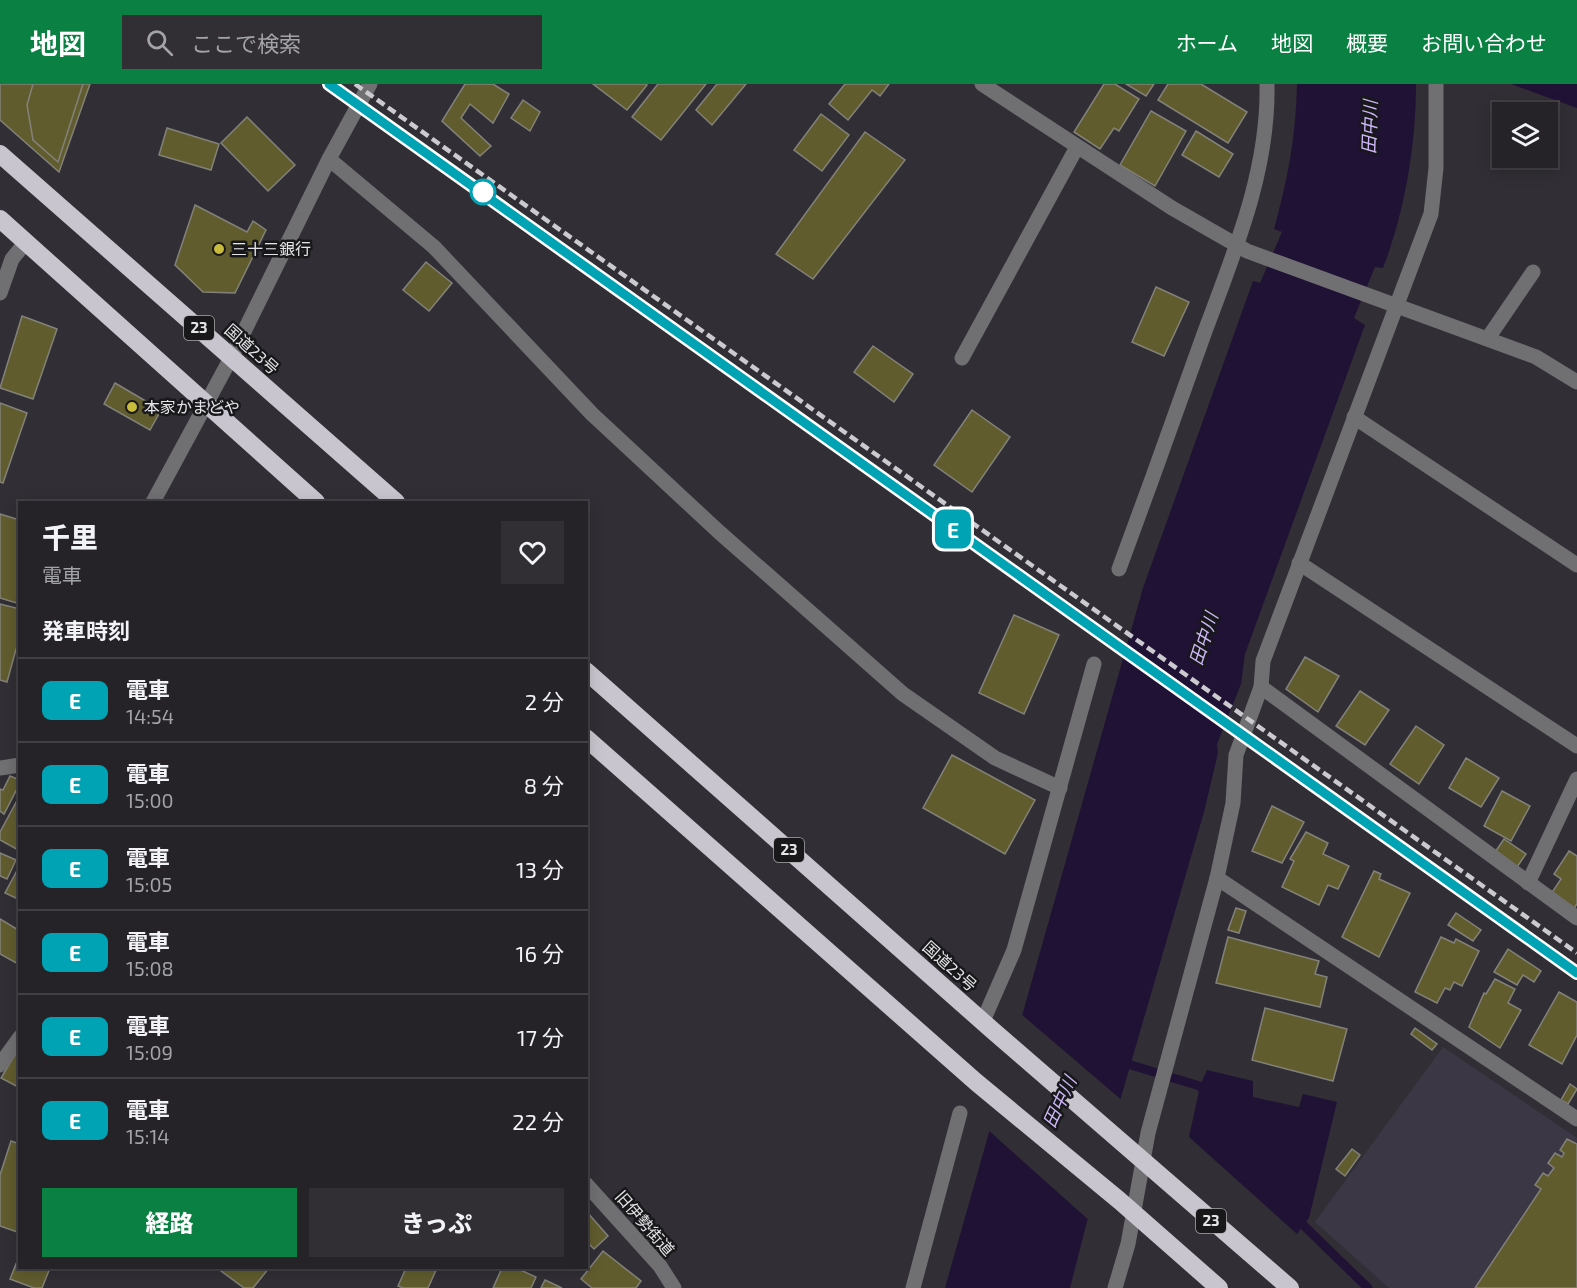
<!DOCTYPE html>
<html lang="ja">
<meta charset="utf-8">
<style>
:root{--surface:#252328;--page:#312f34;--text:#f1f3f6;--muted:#a3a4a8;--line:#424045;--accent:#0b8043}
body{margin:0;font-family:"Exo 2","Noto Sans JP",sans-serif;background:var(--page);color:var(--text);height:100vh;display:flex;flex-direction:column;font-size:22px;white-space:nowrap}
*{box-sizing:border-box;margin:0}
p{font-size:20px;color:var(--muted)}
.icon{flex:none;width:33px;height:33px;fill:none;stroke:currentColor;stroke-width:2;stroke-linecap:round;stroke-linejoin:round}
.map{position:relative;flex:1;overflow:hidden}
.drawer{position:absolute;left:18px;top:417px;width:570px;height:768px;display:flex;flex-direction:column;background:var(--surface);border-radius:0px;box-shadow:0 3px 15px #0003,0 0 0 2px var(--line)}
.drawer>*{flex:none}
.badge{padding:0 12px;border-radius:9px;font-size:21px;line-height:39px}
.fabs{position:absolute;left:1492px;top:18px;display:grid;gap:12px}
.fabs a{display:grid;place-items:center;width:66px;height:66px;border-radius:0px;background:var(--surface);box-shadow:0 3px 15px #0003,0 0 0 2px var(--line);font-size:30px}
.map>.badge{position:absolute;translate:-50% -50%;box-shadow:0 0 0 3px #fff}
h2{padding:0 24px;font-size:22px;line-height:54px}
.round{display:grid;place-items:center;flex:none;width:63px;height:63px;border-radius:0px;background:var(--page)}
.head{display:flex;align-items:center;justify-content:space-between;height:102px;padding:0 24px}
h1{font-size:28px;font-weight:800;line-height:45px}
.action{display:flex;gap:12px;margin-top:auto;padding:12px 24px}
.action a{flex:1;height:69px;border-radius:0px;background:var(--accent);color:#fff;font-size:24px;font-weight:800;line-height:69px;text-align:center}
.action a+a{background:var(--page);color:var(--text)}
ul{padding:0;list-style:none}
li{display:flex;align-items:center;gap:18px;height:84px;padding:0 24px;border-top:2px solid var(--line)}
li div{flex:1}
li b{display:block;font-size:22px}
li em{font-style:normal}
li .badge{min-width:66px;font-weight:700;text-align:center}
header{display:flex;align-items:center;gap:36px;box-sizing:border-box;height:84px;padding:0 30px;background:var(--accent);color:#fff}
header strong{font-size:28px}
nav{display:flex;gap:33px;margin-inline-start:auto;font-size:21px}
.search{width:420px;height:54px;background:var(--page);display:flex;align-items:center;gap:15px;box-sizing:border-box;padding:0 21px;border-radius:0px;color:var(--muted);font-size:22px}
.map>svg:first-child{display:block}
</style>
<header>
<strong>地図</strong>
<div class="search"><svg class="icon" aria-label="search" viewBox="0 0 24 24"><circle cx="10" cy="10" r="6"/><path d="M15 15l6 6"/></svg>ここで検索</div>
<nav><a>ホーム</a><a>地図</a><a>概要</a><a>お問い合わせ</a></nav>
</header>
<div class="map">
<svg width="1577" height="1204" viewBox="0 0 1577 1204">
<rect width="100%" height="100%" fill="#312f35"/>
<!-- built -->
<polygon fill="#3b3744" points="1443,963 1577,1054 1577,1204 1389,1204 1315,1138"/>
<!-- water -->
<g fill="#201235">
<path d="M 1297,0 L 1416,0 C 1416,61 1405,127 1383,184 L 1375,183 L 1354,234 L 1365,241 L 1245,570 L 1241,600 L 1217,660 L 1218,669 L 1204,728 L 1103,1075 L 1070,1204 L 945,1204 L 1143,504 L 1253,197 L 1260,199 L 1282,148 L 1274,145 C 1288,94 1296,52 1297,0 Z"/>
<polygon points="1511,0 1577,0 1577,24"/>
<polygon points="1207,986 1253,997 1253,1013 1299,1023 1303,1010 1337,1018 1309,1134 1297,1150 1189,1053 1200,1002"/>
</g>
<!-- pier -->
<polygon fill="#312f35" points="1021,930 1124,1018 1091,1138 987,1045"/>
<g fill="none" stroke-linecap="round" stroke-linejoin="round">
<!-- stream -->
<g stroke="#201235" stroke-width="9">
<polyline points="1121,978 1154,988"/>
<polyline points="1173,994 1200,1002 1206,1009"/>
<polyline points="1297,1135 1368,1204"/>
</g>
</g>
<!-- building -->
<g fill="#615c2e" stroke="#83827a" stroke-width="1.5">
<polygon points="0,0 90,0 59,88 0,36"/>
<polygon points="33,0 83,0 58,78 33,56 27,21"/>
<polygon points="465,0 493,0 509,10 493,39 470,20 461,34 491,62 480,72 442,37"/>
<polygon points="593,0 646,0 647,1 627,26"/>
<polygon points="658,0 706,0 661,56 632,33"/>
<polygon points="717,0 746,0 712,41 696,26"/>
<polygon points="845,0 889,0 880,12 872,6 848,36 829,20"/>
<polygon points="1104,0 1115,0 1139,15 1119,47 1114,44 1100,65 1074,48"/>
<polygon points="1126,0 1154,0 1146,12"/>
<polygon points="1168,0 1201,0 1247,28 1228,59 1158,16"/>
<polygon points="523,16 540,28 530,47 511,34"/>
<polygon points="1151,27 1186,47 1155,102 1120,81"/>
<polygon points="821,30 849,51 822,87 794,66"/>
<polygon points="247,33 295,81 268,107 221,59"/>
<polygon points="167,44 219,60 211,86 159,71"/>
<polygon points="1196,47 1233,70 1219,93 1182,71"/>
<polygon points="865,48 905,76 813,195 776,170"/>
<polygon points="195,121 247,148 253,137 266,146 235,209 203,208 175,181"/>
<polygon points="426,178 452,199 429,227 403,206"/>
<polygon points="1156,203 1189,218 1164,272 1132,258"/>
<polygon points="22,232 57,245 33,315 0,304"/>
<polygon points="873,262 913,290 894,318 854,288"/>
<polygon points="115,299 161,326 150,346 104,320"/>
<polygon points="0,319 27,329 3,399 0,398"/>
<polygon points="972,326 1010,353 972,408 934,381"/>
<polygon points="0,430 20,436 20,520 0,514"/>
<polygon points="0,520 20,525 20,551 7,598 0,596"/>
<polygon points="1014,531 1059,551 1024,630 979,609"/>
<polygon points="1305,573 1339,592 1318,628 1286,605"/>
<polygon points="1360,607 1389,626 1365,661 1336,642"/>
<polygon points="1416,642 1444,661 1419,700 1390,680"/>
<polygon points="952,671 1035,716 1005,770 923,724"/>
<polygon points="1466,674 1499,694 1481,723 1449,704"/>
<polygon points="10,692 20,696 20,699 4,730 0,727 0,705 3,706"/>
<polygon points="1502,707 1530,722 1511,757 1484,742"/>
<polygon points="20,711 20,767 0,756 0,748"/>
<polygon points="1272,722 1304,738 1282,779 1252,767"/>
<polygon points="1306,748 1328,759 1323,770 1349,782 1338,805 1328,801 1319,821 1282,803 1294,777 1290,775"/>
<polygon points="1504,755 1526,770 1515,786 1493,771"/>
<polygon points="1569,767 1577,772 1577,820 1573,826 1551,810 1561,795 1554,790"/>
<polygon points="0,769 16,776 7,795 0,792"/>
<polygon points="20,781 20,816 5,809"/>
<polygon points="1374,787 1381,790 1379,795 1410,809 1379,873 1342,853"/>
<polygon points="1236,824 1246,827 1239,849 1228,846"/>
<polygon points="1456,829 1481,846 1473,857 1448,841"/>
<polygon points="0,835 20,847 20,881 0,870"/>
<polygon points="1228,853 1319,877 1315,890 1327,893 1320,923 1216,899"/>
<polygon points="1441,853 1454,859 1456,855 1479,867 1462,902 1454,898 1450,906 1445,904 1437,919 1415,908"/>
<polygon points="1508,865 1541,887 1534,898 1523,891 1517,901 1494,888"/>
<polygon points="1495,895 1515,905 1508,919 1521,926 1500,964 1469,943 1484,909 1486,910"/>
<polygon points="1559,908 1577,918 1577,951 1562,980 1529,961"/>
<polygon points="1265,924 1347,945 1333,997 1252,976"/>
<polygon points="1415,944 1437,960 1432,966 1411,950"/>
<polygon points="20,962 20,1004 1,994"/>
<polygon points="1570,1000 1577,1005 1568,1020 1561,1016"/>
<polygon points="1567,1055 1577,1060 1577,1204 1475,1204 1541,1105 1535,1101 1543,1089 1548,1092 1554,1084 1548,1079 1555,1069 1562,1073 1564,1069 1560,1066"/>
<polygon points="11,1057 20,1060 20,1149 0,1142 0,1091"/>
<polygon points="1352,1065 1360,1071 1345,1092 1336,1085"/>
<polygon points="587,1128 608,1152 594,1165 586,1157"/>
<polygon points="603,1167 641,1197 636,1204 592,1204 581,1195"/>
<polygon points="20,1170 20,1184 50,1184 42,1204 34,1204 10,1195"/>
<polygon points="217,1184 269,1184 253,1204 244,1204"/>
<polygon points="406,1184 437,1184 428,1204 403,1204 398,1202"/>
<polygon points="502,1184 516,1184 536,1193 531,1204 493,1204"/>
<polygon points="545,1196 562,1204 541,1204"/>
</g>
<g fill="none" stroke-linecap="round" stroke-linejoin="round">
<!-- minor -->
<g stroke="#706f72" stroke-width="15">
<polyline points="982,0 1172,124 1247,167 1536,273 1577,298"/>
<polyline points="329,75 434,163 592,330 719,448 903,610 995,674 1060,704"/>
<polyline points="0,209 12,175 26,158"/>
<polyline points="1488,254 1533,188"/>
<polyline points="962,274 1077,63"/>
<polyline points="1354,333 1577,481"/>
<polyline points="153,418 232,272 329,75 370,0"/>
<polyline points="1299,479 1577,662"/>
<path d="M 1119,485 C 1148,407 1176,328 1204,250 C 1234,169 1269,87 1267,0"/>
<polyline points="1261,603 1577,834"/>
<polyline points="0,684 20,681"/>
<polyline points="1217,794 1577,1035"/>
<polyline points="1528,799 1577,695"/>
<polyline points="983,937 1014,866 1094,580"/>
<polyline points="0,981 20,953"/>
<polyline points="586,1100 660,1182 674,1204"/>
<polyline points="913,1204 960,1029"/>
<polyline points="1115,1204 1128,1160 1148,1049 1217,794 1233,719 1236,671 1261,603 1263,577 1431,130 1436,84 1436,0"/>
</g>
<!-- highway -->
<g stroke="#c8c5ce" stroke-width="18">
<polyline points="0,70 396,418"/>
<polyline points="0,135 316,418"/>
<polyline points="586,587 991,945 1290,1204"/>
<polyline points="586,654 976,998 1120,1117 1219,1204"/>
</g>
<!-- rail -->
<g stroke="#cbcacf" stroke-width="4.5" stroke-dasharray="9 4.5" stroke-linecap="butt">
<polyline points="329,0 1577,889"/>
<polyline points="355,0 1577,869"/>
</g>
</g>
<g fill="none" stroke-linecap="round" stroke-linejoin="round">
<!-- line casing -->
<g stroke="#fff" stroke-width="14">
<polyline id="line" points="329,0 1577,889"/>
</g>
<!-- line -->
<use href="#line" stroke="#00a3b4" stroke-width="9"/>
</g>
<!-- markers -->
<circle fill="#fff" stroke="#00a3b4" stroke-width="3" cx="483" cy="108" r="12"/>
<g fill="#c8bb3b" stroke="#18181a" stroke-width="2">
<circle cx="219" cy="165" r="6"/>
<circle cx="132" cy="323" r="6"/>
</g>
<g text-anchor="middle" stroke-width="5" stroke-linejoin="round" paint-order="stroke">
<!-- shield labels -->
<g fill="#18181a" stroke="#a8a7aa" stroke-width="1.5">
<rect x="184" y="232" width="30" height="24" rx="4.5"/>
<rect x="774" y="754" width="30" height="24" rx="4.5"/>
<rect x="1196" y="1125" width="30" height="24" rx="4.5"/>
</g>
<g font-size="15" font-weight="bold" fill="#e5e4e8">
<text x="199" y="249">23</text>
<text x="789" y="771">23</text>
<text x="1211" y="1142">23</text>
</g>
<!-- poi labels -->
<g font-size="16" fill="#e5e4e8" stroke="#18181a" text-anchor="start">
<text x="231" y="171">三十三銀行</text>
<text x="144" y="329">本家かまどや</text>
</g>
<!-- street labels -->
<g font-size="16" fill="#e5e4e8" stroke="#18181a">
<text transform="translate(252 265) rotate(42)" y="6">国道23号</text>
<text transform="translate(950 882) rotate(42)" y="6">国道23号</text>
<text transform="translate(645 1139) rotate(49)" y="6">旧伊勢街道</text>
</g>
<!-- water labels -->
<g font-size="18" font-style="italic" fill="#cdb7fa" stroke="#18181a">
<text transform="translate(1370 43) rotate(-88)" y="6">田中川</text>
<text transform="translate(1204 555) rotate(-72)" y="6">田中川</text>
<text transform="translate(1060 1018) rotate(-65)" y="6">田中川</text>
</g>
</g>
</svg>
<div class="fabs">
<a><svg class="icon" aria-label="layers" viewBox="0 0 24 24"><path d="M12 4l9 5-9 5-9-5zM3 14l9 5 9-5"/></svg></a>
</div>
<b class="badge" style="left:953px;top:445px;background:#00a3b4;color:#fff">E</b>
<section class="drawer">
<div class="head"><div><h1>千里</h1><p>電車</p></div><a class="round"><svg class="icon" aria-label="heart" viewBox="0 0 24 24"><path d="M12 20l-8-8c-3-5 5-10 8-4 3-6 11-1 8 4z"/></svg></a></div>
<h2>発車時刻</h2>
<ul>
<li><span class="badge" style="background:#00a3b4;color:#fff">E</span><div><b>電車</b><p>14:54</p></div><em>2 分</em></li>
<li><span class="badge" style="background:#00a3b4;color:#fff">E</span><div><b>電車</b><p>15:00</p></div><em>8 分</em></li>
<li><span class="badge" style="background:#00a3b4;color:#fff">E</span><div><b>電車</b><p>15:05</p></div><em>13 分</em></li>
<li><span class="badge" style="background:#00a3b4;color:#fff">E</span><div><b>電車</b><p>15:08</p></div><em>16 分</em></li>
<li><span class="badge" style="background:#00a3b4;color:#fff">E</span><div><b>電車</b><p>15:09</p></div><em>17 分</em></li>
<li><span class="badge" style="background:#00a3b4;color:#fff">E</span><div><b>電車</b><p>15:14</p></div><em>22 分</em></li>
</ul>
<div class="action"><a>経路</a><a>きっぷ</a></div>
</section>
</div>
